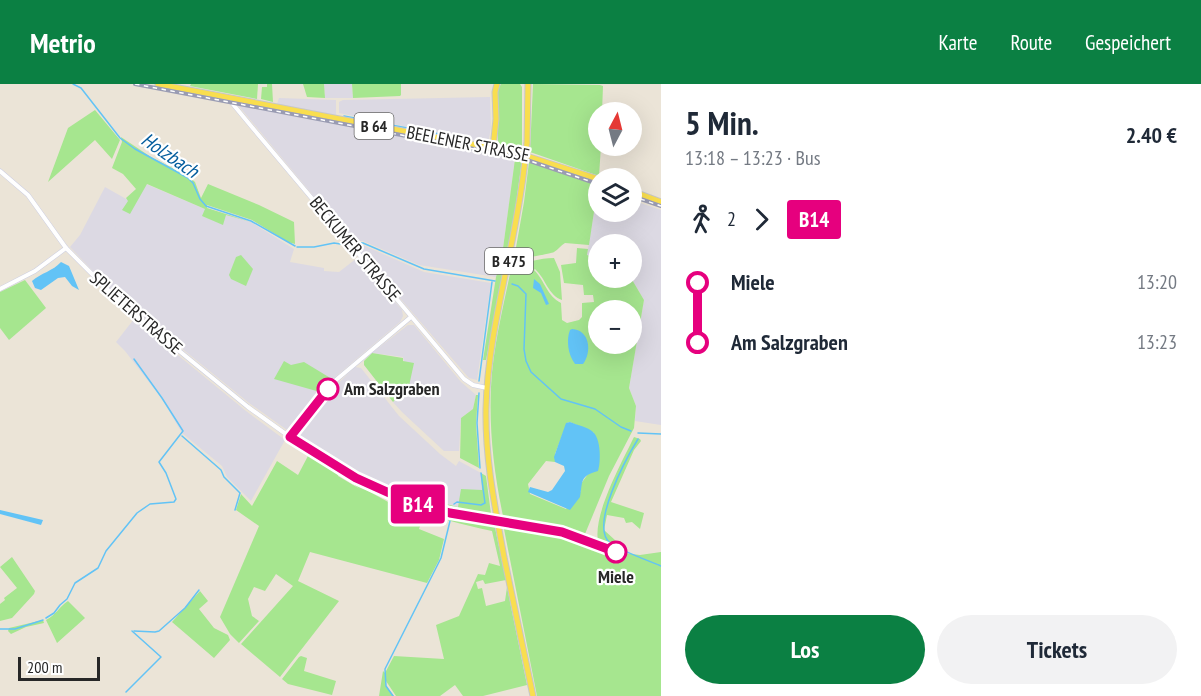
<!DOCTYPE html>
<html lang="de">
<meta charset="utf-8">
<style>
:root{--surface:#fff;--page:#f2f2f3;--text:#1f2937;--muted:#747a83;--accent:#0b8043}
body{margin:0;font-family:"PT Sans Narrow",sans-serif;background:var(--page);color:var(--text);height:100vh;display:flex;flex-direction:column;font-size:22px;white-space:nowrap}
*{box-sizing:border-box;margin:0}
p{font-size:20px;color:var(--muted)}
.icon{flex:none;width:33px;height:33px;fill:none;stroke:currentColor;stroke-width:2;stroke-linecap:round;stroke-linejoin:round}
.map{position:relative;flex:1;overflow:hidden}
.side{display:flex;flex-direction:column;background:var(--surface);width:540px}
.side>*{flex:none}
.badge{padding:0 12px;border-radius:4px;font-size:21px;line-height:39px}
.needle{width:39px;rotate:7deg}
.tools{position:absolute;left:588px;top:18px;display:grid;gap:12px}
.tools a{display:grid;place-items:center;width:54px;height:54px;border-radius:50%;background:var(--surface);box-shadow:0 6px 24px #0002;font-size:30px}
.scale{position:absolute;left:18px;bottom:15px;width:82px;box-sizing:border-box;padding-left:6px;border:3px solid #272727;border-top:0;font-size:16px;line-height:21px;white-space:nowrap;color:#272727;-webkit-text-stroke:4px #fff;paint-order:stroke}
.map>.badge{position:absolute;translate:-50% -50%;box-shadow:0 0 0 3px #fff}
.legs{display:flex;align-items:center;gap:9px;height:66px;padding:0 24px;font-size:20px}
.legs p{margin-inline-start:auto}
.head{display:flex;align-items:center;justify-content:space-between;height:102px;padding:0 24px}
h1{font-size:33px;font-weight:600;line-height:45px}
.button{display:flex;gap:12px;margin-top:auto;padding:12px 24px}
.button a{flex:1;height:69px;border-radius:36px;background:var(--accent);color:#fff;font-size:24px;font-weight:600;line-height:69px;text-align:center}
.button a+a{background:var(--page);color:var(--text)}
ul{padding:0 24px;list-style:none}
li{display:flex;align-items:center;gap:21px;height:60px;font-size:22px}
li i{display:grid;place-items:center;width:9px;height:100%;margin:0 8px;background:currentColor}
li i::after{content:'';width:15px;height:15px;margin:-8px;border:4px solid;border-radius:50%;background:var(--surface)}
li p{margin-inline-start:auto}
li:first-child i{background:linear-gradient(#0000 50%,currentColor 0)}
li:last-child i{background:linear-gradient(currentColor 50%,#0000 0)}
header{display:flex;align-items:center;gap:36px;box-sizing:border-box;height:84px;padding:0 30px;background:var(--accent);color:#fff}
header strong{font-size:28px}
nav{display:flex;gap:33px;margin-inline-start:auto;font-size:21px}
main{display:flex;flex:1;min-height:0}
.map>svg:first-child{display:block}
</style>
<header>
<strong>Metrio</strong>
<nav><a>Karte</a><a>Route</a><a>Gespeichert</a></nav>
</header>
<main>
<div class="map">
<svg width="661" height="612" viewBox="0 0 661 612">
<rect width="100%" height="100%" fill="#ebe4d7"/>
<!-- industrial -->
<g fill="#dcd9e3">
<polygon points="324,0 352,0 353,14 325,14"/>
<polygon points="490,13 491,43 489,55 486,59 339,29 339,18 343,16"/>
<polygon points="279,14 336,16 336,31 277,20"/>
<polygon points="238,21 515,75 502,172 496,193 419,181 363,157 351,157"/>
<polygon points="146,100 205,125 251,138 294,165 290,178 324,184 324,187 339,188 357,174 402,226 403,232 400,238 335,293 321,309 295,343 287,346 249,319 138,229 111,206 70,163 80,151 105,103 128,116"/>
<polygon points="598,104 598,128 632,128 632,116 661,126 661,341 635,337 636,322 629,304 644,216 631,194 632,160 598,160 598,175 587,171"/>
<polygon points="358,159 424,188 491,199 477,296 469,294 354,161"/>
<polygon points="134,235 246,327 285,356 251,417 227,393 222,382 182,349 162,315 125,267 116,258"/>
<polygon points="408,241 414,241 461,298 476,311 473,325 461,334 459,367 444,367 402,328 393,318 409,302 403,273 372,269"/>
<polygon points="355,283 361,284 399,332 440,370 456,382 459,377 481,389 482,406 458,423 410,411 403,412 373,399 306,359 300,352 302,341 325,312"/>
</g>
<!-- green -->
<g fill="#a6e68f" fill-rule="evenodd">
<polygon points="191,0 258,0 257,15 190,2"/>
<polygon points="267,0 272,0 273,18 261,15 262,3 267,3"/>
<polygon points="303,0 324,0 325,14 307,13"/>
<polygon points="352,0 401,0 401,11 400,12 353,14"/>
<polygon points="501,0 520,0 522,3 522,67 501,61 498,58 497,7"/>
<polygon points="533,0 600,1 603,2 602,28 598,28 598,62 601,62 599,92 530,68"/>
<polygon points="237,18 496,67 522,74 236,19"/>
<polygon points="95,26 120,56 112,75 95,56 48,98 68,44"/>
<polygon points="121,53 151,73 188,92 195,98 201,114 208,100 259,121 294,138 295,160 288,158 252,136 207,121 207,124 251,138 270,150 251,138 226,131 223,141 202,132 205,125 147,100 130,130 122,126 128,117 126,114 136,105 123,90 112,84 122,58"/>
<polygon points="515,75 522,76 513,141 506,173 502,172"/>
<path d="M 529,78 L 598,101 L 589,161 L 565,159 C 561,161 558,166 554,168 C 551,170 518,175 514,175 L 524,118 Z"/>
<path d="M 577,164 L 588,165 L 587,171 L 598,175 L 598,194 L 631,194 L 644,216 L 629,304 L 636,322 L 634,344 L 609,392 L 585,450 L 540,438 L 503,432 C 494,389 489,347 491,303 C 493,262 504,220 512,180 C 527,179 539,174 554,174 L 560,188 L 562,216 C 548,211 546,195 535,185 L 534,186 C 545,197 547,212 561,219 L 562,236 L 567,239 L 579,236 L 582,233 L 582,219 L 594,218 L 593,211 L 584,211 L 583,201 L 564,199 L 561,181 L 576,179 ZM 598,226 L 632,226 L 632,260 L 598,260 ZM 570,338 L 594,349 L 588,390 L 580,401 L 581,407 L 566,425 L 530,410 L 528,400 L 546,377 L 555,378 L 555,370 L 567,339 Z"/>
<polygon points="241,171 253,185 246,202 231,195 229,191 236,173"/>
<polygon points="501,176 506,177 486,276 483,276 496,193"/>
<polygon points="25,196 46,224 9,256 0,244 0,208"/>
<polygon points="372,269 403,274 403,277 414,279 409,302 393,318 364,281 364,277"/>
<polygon points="284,277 291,281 304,278 332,295 320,308 274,295"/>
<polygon points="476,311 478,311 476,340 479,384 460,374 461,334 473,325"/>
<path d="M 634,353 L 640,355 L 641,357 L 634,366 L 611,418 L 644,429 L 640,445 L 632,438 L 626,439 L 624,434 L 607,431 L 604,446 L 616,457 L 618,465 L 598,457 C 593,430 622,378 634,353 Z"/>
<polygon points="309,370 337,386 338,392 360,405 343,393 390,419 403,424 401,432 421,439 419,445 444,455 439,476 427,499 310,468 298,497 339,517 280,593 241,560 293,502 276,490 265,507 254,503 248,515 252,532 259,537 239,559 230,550 220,533 259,442 236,426 241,410 252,422 277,377 298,391"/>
<polygon points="481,389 486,392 491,430 446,424 408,413 410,411 458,423 461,405 482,406"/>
<path d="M 371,406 L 423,425 L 450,432 L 494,439 L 506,496 L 485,500 L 483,496 L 476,498 L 478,505 L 482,504 L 486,522 L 505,517 L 507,503 L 527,601 L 483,612 L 463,612 L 455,601 L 440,612 L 396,612 L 386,597 L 386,602 L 394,612 L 379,612 L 383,587 L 385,589 L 394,572 L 444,575 L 436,541 L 459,532 L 478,490 L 485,491 L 489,479 L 500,482 L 492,447 C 449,438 409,426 371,406 Z"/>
<polygon points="503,440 562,451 622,473 624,469 640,471 661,468 661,612 537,612"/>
<polygon points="12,473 35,507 34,510 12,534 0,537 0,520 5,516 4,514 17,504 0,483"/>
<polygon points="200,507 208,517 199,525 214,544 228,551 230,556 214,574 172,538"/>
<path d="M 68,517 L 85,534 L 57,559 L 46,536 C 56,531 59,523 68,517 Z"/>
<polygon points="43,536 44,539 26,543 11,550 8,547 9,544"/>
<polygon points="301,572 307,574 304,587 336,597 332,611 288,600 282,595 299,573"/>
</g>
<!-- water -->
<g fill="#62c3f6">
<path d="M 61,178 L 69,182 L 79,206 L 72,202 L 65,193 L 58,194 L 41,206 L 35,204 L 32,197 C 41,189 53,187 61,178 Z"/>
<polygon points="534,195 540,200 549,220 546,221 541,209 533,204"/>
<path d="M 572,245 C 590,246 592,268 583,280 L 575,280 C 568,271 566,256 570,246 Z"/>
<path d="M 570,338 C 577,341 588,343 593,348 C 601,355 601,378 598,387 C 579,392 583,398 580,413 L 570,426 L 528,408 L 530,403 L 548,408 L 552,406 L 565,387 L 564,382 L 555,378 L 554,373 L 566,339 Z"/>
<polygon points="0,426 43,436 41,441 0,430"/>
</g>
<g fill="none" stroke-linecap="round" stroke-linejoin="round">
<!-- stream -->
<g stroke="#62c3f6" stroke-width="1.5">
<polyline points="73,0 81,4 120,54 135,65 188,94 193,99 200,115 206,122 251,137 295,162"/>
<polyline points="344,32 381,39"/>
<polyline points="386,40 445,51"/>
<polyline points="353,158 363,159 424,185 495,197"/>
<polyline points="297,163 314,163 334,159 347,161"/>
<polyline points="512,200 518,202 526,210 524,265 526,277 531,288 561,315 595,325 621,343 631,347"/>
<polyline points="479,297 492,198"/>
<polyline points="479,309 477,339 480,384"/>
<polyline points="638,349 661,350"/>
<polyline points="182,352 221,386 224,393 240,409 235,426"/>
<path d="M 638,355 C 627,373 589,442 610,459 C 619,466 649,477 661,482"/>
<polyline points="454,420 457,418 481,421 485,419 481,389"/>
<polyline points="46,534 54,529 60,521 67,515 75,499 98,484 106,467 137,429 150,420 174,418 176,415 166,389 159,378 183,347 162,314 134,275"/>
<polyline points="0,545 15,545 43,536"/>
<polyline points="134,547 155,548 159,547 185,524 199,506"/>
<polyline points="126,608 161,573 132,547"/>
<polyline points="393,612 386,602 385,585 441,474 450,437"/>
</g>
<!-- tertiary casing -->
<g stroke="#cdcfe2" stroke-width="5">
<g id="tertiary">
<polyline points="232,14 232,19 251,42 464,295 473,301 487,304"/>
<polyline points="0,87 28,111 66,164 123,221 248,323 290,353 320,313 336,296 411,233"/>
<polyline points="0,205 35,187 66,164"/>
</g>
</g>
<!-- primary casing -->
<g stroke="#c7c7c7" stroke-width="7">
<g id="primary">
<polyline points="158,0 517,69 598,95"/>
<polyline points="527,59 528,0"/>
<polyline points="493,64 496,35 495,8 497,0"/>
<path d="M 524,85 C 515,165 488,243 486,324 C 485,375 495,423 504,473 C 514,519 523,566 533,612"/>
<polyline points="632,107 661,118"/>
</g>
</g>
<!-- tertiary -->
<use href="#tertiary" stroke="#fff" stroke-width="4"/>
<!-- primary -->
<use href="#primary" stroke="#f9de4f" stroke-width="5"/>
<!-- rail casing -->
<g stroke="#9a9cb3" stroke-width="4">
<g id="rail">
<polyline points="135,0 521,74 598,100"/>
<polyline points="632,112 661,122"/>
</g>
</g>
<!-- rail -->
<use href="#rail" stroke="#fff" stroke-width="1.5" stroke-dasharray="4.5" stroke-linecap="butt"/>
<!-- primary-bridge casing -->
<g stroke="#c7c7c7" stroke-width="7" stroke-linecap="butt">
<polyline id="primary-bridge" points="524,85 527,59"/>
</g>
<!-- primary-bridge -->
<use href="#primary-bridge" stroke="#f9de4f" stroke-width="5"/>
</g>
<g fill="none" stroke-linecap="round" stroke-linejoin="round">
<!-- line-1 casing -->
<g stroke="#fff" stroke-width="14">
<polyline id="line-1" points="328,305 290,353 356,394 407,417 450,429 562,448 616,468"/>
</g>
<!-- line-1 -->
<use href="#line-1" stroke="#e6007e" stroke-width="9"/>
</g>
<!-- markers -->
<g fill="#fff" stroke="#e6007e" stroke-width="3">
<circle cx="328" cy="305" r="10"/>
<circle cx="616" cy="468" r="10"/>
</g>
<g text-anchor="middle" stroke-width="4.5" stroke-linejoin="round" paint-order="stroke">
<!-- shield labels -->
<g fill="#fff" stroke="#686868" stroke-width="1.5">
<rect x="354.5" y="29" width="39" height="26" rx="4.5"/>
<rect x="485" y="164" width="48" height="26" rx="4.5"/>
</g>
<g font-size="16" font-weight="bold" fill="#272727">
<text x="374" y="48">B 64</text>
<text x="509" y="183">B 475</text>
</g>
<!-- street labels -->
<g font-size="18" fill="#272727" stroke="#fff">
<text transform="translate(468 60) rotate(11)" y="6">BEELENER STRASSE</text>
<text transform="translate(355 165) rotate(50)" y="6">BECKUMER STRASSE</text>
<text transform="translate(136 229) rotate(41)" y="6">SPLIETERSTRASSE</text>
</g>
<!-- stop labels -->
<g font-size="18" font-weight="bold" fill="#272727" stroke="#fff" text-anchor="start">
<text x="344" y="311">Am Salzgraben</text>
<text x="616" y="499" text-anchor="middle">Miele</text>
</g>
<!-- water labels -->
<g font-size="20" font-style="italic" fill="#055e9e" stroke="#fff">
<text transform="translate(170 71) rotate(34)" y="7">Holzbach</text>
</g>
</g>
</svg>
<div class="tools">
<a><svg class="needle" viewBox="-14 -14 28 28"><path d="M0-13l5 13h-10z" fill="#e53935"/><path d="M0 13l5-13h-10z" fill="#747a83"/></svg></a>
<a><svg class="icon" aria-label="layers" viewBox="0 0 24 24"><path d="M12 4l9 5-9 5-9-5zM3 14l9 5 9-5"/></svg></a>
<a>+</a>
<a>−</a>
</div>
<div class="scale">200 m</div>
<b class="badge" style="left:418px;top:420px;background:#e6007e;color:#fff">B14</b>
</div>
<section class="side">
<div class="head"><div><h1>5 Min.</h1><p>13:18 – 13:23 · Bus</p></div><b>2.40 €</b></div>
<div class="legs"><svg class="icon" aria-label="walk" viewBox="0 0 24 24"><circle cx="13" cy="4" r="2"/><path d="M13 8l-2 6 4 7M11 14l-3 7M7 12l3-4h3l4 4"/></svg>2<svg class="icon" aria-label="forward" viewBox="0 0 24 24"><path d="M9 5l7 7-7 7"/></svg><b class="badge" style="background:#e6007e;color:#fff">B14</b></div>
<ul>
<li><i style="color:#e6007e"></i><b>Miele</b><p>13:20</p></li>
<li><i style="color:#e6007e"></i><b>Am Salzgraben</b><p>13:23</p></li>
</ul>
<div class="button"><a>Los</a><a>Tickets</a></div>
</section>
</main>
